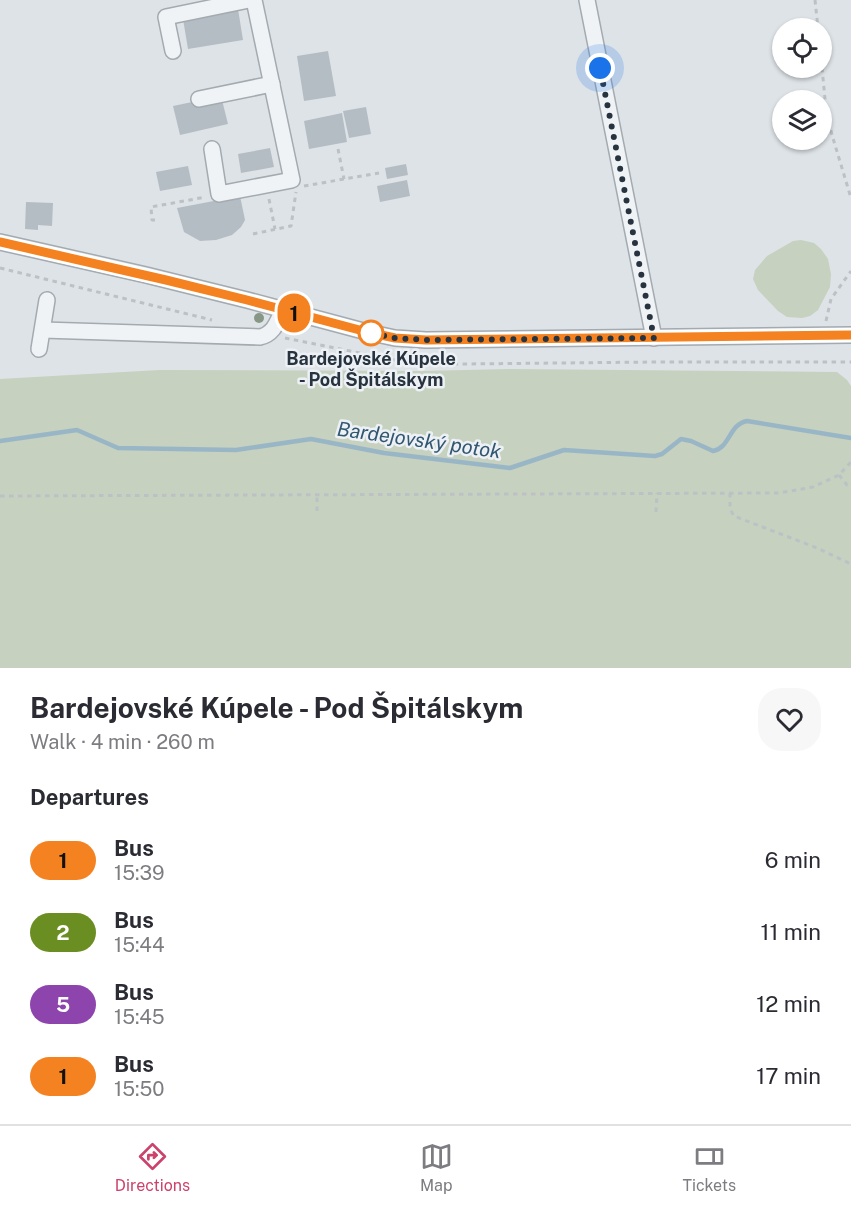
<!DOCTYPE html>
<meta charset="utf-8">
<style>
:root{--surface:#fff;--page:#f7f7f7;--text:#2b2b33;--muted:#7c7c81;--line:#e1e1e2;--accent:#cb436c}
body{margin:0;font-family:"Public Sans",sans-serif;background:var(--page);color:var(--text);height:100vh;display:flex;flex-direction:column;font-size:22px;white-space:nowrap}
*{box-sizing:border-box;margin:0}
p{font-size:20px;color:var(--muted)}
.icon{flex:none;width:33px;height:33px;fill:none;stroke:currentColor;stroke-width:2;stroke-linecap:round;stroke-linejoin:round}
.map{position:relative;height:668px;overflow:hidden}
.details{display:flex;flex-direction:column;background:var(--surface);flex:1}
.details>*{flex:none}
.badge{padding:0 12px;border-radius:20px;font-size:21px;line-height:39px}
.controls{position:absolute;left:772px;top:18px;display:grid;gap:12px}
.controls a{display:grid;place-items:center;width:60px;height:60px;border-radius:50%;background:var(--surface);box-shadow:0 2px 4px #0004;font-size:30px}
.you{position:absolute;width:30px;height:30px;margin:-15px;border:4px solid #fff;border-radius:50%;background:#1a73e8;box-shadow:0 0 0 9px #1a73e833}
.map>.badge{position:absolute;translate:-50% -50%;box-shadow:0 0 0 3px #fff}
h2{padding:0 30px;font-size:22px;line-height:54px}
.round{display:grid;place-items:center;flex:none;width:63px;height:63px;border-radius:24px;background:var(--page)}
.headline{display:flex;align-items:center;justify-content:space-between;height:102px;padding:0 30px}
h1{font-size:28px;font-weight:700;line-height:45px}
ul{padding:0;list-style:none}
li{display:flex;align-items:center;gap:18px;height:72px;padding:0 30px}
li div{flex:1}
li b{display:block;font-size:22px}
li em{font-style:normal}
li .badge{min-width:66px;font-weight:700;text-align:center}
.tab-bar{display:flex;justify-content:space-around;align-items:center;height:84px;border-top:2px solid var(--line);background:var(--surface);font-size:16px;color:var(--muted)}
.tab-bar a{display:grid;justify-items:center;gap:3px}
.tab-bar .selected{color:var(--accent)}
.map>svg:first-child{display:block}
</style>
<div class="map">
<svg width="851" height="668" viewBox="0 0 851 668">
<rect width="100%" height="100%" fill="#dee3e7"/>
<!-- green -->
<g fill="#c6d1bf">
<polygon points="801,240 814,243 821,249 828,259 831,274 830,287 818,310 810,316 802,318 787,317 778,311 758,290 753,279 755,270 767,256 793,241"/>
<polygon points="510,369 837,372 847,380 851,386 851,668 0,668 0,379 159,370 420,371"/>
</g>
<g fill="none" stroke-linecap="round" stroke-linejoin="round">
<!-- stream -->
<path stroke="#99b6c7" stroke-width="4.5" d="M 0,441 L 77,430 L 118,448 L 236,450 L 311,439 L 384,453 L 510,468 L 564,450 L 655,456 L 662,454 L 681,439 L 691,441 L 713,451 C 730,448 729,424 747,421 L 851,438"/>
</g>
<!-- building -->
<g fill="#b5bdc4">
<polygon points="238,9 243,40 188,49 183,19"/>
<polygon points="328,51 336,96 304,101 297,56"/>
<polygon points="221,96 228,124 180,135 173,106"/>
<polygon points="366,107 371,134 349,138 343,111"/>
<polygon points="342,113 347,142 309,149 304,121"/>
<polygon points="270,148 274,167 241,173 238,154"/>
<polygon points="406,164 408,175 387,179 385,168"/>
<polygon points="188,166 192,185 160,191 156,172"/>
<polygon points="407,180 410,196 380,202 377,186"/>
<polygon points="240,196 245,220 241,227 232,235 216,240 200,241 184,232 177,208"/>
<polygon points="26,202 53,203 52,226 38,225 38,230 25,229"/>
</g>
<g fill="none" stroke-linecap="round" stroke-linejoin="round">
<!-- minor casing -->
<g stroke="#a3abb1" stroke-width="18">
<g id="minor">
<polyline points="587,0 654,338"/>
<polyline points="173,51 166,17 249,0"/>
<polyline points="199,99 272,84"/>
<polyline points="212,149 219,194 292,180 254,0"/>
<polyline points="0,242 146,275 247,300 367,332 395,338 426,340 851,335"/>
<path d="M 43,330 L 260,337 C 274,334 277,322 283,310"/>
<polyline points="39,349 47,300"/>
</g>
</g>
<!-- path -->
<g stroke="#bcc1c6" stroke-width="3" stroke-dasharray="4.5 4.5" stroke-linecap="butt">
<polyline points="815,0 818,28"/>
<polyline points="822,68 826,109 832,135 851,198"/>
<polyline points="338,149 344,179"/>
<polyline points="304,186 379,173"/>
<polyline points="269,199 275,229"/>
<polyline points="155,220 152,220 151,207 206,197"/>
<polyline points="253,234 291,226 296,192"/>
<polyline points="0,268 212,320"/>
<polyline points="826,321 831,299 851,271"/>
<polyline points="285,338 395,360 416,363 464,364 655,362 851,362"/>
<polyline points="839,475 847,485 851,487"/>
<polyline points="730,493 730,509 734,516 817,548 851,564"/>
<polyline points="0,496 779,493 813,487 839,475 851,462"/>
<polyline points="317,511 317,495"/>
<polyline points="656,512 657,493"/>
</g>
<!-- minor -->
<use href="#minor" stroke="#f0f3f6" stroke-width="15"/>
</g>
<!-- trees -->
<circle fill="#889785" cx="259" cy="318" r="5"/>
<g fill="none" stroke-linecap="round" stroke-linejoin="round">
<!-- line casing -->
<g stroke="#fff" stroke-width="14">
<polyline id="line" points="0,242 166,280 247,300 367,332 395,338 426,340 851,335"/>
</g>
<!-- line -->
<use href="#line" stroke="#f58220" stroke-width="9"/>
<!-- walk -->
<polyline stroke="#27333e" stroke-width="6" stroke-dasharray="0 10.8" points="371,333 367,332 395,338 426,340 654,338 600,68"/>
</g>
<!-- markers -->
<circle fill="#fff" stroke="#f58220" stroke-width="3" cx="371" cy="333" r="12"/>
<g text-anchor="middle" stroke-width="5" stroke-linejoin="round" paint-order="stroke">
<!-- stop labels -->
<g font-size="18" font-weight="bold" fill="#27333e" stroke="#edf1f5">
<text x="371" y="365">Bardejovské Kúpele<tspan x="371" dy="21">- Pod Špitálskym</tspan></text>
</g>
<!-- water labels -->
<g font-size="20" font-style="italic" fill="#325771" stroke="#edf1f5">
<text transform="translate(419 440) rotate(8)" y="7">Bardejovský potok</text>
</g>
</g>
</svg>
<div class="controls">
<a><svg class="icon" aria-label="locate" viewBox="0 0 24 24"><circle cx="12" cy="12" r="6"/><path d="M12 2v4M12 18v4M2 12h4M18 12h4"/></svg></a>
<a><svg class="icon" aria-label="layers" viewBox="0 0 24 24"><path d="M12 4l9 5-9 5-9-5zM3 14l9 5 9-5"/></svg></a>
</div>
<div class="you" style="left:600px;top:68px"></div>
<b class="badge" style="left:294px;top:313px;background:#f58220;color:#111">1</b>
</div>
<section class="details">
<div class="headline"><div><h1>Bardejovské Kúpele - Pod Špitálskym</h1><p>Walk · 4 min · 260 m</p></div><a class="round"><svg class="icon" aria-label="heart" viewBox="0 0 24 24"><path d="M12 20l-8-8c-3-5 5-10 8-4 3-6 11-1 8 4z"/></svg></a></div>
<h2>Departures</h2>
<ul>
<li><span class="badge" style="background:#f58220;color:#111">1</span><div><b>Bus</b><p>15:39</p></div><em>6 min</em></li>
<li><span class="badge" style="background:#6b8e23;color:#fff">2</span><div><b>Bus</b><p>15:44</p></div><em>11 min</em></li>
<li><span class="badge" style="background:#8e44ad;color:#fff">5</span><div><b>Bus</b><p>15:45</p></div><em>12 min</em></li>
<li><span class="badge" style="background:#f58220;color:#111">1</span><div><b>Bus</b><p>15:50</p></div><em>17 min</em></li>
</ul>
</section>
<nav class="tab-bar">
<a class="selected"><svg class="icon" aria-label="directions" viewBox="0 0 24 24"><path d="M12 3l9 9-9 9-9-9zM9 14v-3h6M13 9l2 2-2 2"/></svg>Directions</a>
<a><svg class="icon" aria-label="map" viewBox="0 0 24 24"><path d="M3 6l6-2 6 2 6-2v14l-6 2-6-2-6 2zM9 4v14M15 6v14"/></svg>Map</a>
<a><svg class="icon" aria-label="tickets" viewBox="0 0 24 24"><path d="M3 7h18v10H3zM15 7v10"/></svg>Tickets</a>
</nav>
